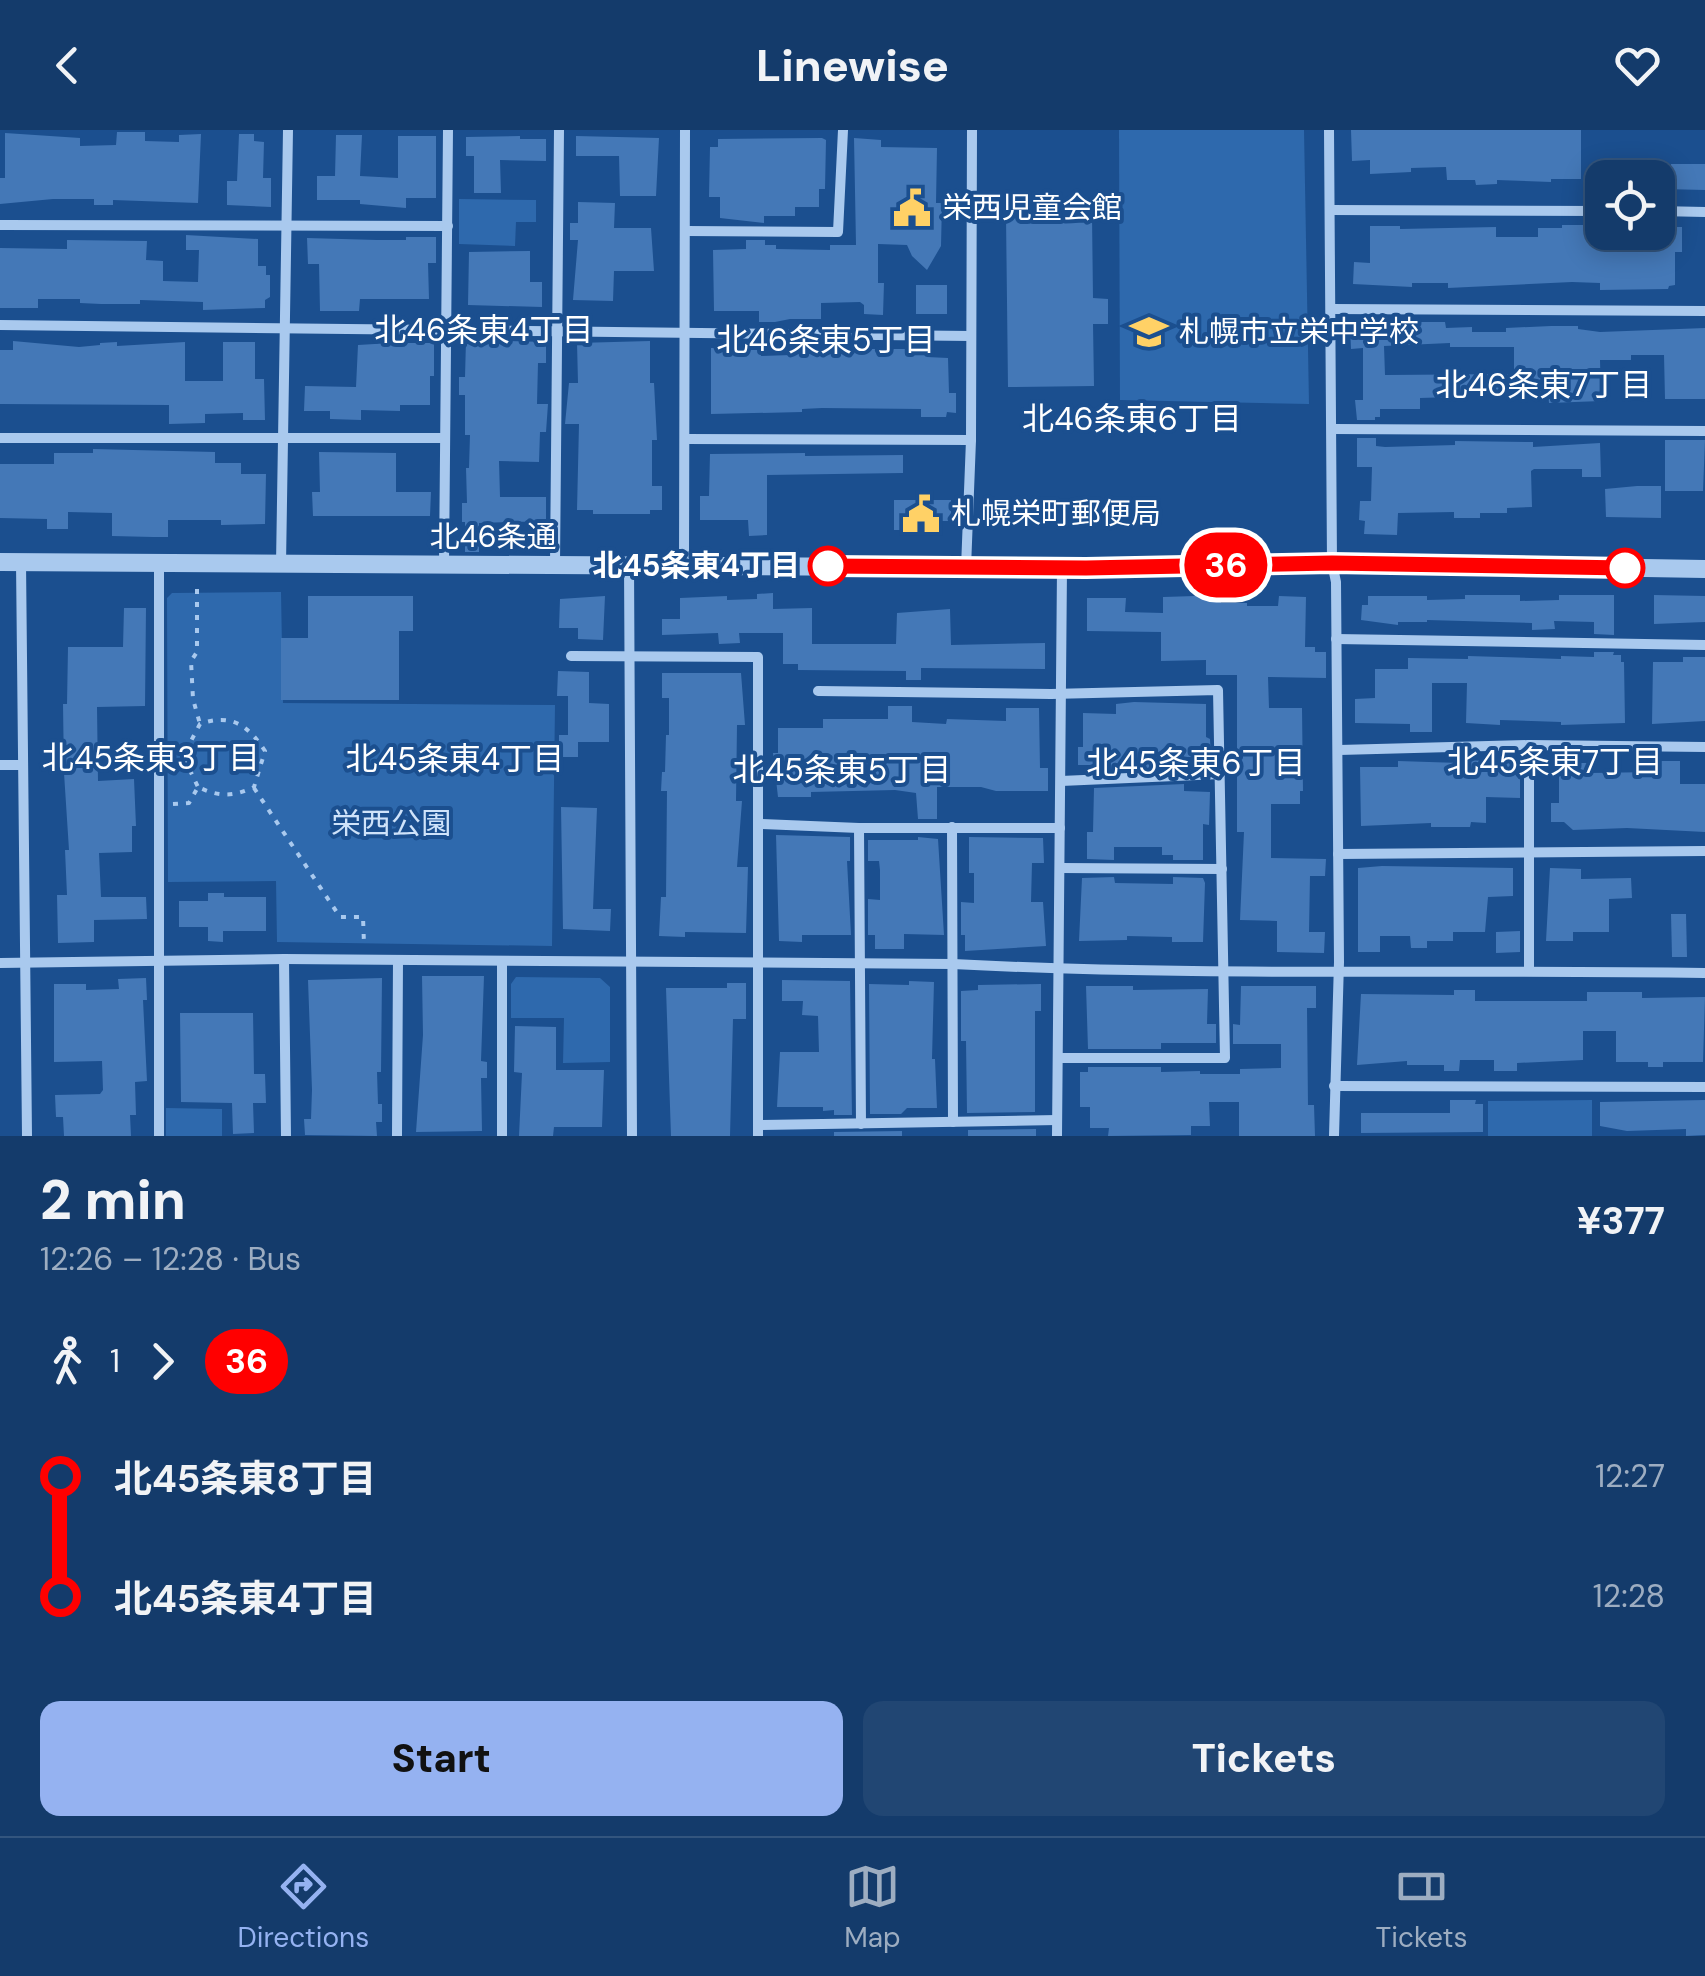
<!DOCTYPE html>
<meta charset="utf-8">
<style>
:root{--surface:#143b6b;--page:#214673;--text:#f1f3f6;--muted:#9dadc1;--line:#33557e;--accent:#95b2f1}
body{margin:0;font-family:"DM Sans","Noto Sans JP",sans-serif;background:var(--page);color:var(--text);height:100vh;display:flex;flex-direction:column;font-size:38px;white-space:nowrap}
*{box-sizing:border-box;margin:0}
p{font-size:32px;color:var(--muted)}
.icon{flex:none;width:55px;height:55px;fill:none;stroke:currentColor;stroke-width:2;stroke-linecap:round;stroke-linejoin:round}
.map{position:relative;height:1006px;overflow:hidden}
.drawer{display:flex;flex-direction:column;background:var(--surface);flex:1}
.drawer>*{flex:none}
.badge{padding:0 20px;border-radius:32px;font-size:35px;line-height:65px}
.tools{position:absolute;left:1585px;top:30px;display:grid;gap:20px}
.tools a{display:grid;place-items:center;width:90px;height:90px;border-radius:20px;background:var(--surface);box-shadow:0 5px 25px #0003,0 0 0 2px var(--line);font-size:50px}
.map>.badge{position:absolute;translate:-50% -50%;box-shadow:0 0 0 5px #fff}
.legs{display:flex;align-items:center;gap:15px;height:110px;padding:0 40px;font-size:32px}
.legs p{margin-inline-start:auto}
.overview{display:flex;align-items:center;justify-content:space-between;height:170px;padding:0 40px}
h1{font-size:55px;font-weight:800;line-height:75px}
.button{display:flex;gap:20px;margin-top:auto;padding:20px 40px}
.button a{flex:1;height:115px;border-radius:20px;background:var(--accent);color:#111;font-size:40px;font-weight:800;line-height:115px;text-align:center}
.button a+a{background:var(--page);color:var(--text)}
ul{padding:0 40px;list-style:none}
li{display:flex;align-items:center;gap:35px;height:120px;font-size:38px}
li i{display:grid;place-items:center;width:15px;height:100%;margin:0 12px;background:currentColor}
li i::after{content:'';width:25px;height:25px;margin:-12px;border:8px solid;border-radius:50%;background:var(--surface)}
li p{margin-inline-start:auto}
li:first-child i{background:linear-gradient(#0000 50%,currentColor 0)}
li:last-child i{background:linear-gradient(currentColor 50%,#0000 0)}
header{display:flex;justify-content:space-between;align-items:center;height:130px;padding:0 40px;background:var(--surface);font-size:45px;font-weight:800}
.tab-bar{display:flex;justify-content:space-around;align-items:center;height:140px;border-top:2px solid var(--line);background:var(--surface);font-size:28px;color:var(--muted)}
.tab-bar a{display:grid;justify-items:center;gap:5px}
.tab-bar .active{color:var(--accent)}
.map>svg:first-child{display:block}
</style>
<header><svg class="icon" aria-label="back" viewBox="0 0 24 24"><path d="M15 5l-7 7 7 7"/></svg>Linewise<svg class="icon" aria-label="heart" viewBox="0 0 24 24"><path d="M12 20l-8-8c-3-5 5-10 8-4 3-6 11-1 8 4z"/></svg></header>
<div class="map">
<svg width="1705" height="1006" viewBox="0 0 1705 1006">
<rect width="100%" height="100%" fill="#1b4f8f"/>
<!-- green -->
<g fill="#2e69ad">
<polygon points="1119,0 1304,0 1309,274 1120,270"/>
<polygon points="459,69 536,70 536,92 516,92 515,116 459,114"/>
<polygon points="281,462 283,573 555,575 552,816 277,812 276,751 168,752 167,468 172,463"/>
<polygon points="516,847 600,848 610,857 610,932 563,933 564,888 511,888 511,854"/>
<polygon points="1592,970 1592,1006 1488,1006 1488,971"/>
<polygon points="166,978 222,979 222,1006 166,1006"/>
</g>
<!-- building -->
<g fill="#4478b7" fill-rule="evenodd">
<polygon points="1351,0 1581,0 1581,49 1551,49 1551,52 1497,50 1497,54 1476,55 1475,50 1447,50 1446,37 1411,38 1411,42 1370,44 1370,30 1352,31"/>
<polygon points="117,2 145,2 145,11 179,12 179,5 201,4 198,73 113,70 113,75 94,75 94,69 53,69 0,74 0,48 5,48 5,3 80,8 80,16 116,15"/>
<polygon points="239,4 254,4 254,11 264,12 263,48 271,48 271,77 227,75 227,51 237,51"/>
<polygon points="336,5 362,5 360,46 398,48 398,6 436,6 436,68 406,68 406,78 360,74 360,70 317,70 317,46 335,46"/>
<polygon points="520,6 520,9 546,9 546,31 500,30 501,63 474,63 474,26 466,26 466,7"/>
<polygon points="576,6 659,8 656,66 620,66 619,26 576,26"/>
<polygon points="822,8 826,10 825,59 819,59 819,77 795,77 795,86 764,86 764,93 720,88 720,67 709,67 710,17 718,17 718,9"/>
<polygon points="854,8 881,10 881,17 937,18 936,73 942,73 941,116 927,140 912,126 907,115 878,114 878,153 884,153 883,185 864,184 864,175 860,172 821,173 821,189 790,189 775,192 759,192 759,181 714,181 713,120 746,119 746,110 765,110 765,115 776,115 776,119 830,120 830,115 856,115"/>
<polygon points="1671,34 1705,34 1705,60 1663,59 1663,41 1671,41"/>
<polygon points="578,72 615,73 614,98 651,98 654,141 614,141 613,171 573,170 578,110 570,110 570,93 578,93"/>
<polygon points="1092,85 1093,168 1108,169 1108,194 1093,194 1094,256 1008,257 1006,86"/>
<polygon points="1562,95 1590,95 1590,99 1602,99 1602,102 1658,102 1658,97 1682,97 1682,122 1675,122 1675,155 1669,156 1668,159 1600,160 1600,153 1572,152 1448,158 1448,153 1412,153 1412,157 1353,154 1354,132 1370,133 1370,96 1400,96 1400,99 1496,97 1496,107 1538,107 1538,98 1562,98"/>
<polygon points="186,105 258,109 258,136 266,136 266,145 270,145 270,167 265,170 265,178 203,180 203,172 140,170 140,174 101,174 80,173 80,169 38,169 38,178 0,178 0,118 67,119 67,110 147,111 146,130 163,131 163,151 198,152 199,120 186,120"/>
<polygon points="406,107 436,107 436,133 428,133 429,169 360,169 359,181 320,181 319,134 308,134 307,108 377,110 406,110"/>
<polygon points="530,121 530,152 542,152 542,177 468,175 469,122"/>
<rect x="916" y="155" width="31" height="29"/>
<path d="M 1384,192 L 1445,192 L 1446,198 L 1472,197 L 1472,202 L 1506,202 L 1506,198 L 1551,196 L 1578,196 L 1578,199 L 1600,202 L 1705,198 L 1705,269 L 1665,269 L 1664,225 L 1631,225 L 1631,230 L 1600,230 L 1601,271 L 1549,273 L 1548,262 L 1452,264 L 1452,267 L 1420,268 L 1420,279 L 1380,279 L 1380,287 L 1375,287 L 1375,290 L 1357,290 L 1355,270 L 1363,270 L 1363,218 L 1351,219 L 1350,193 ZM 1450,213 L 1450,217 L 1514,217 L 1514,244 L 1385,245 L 1384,216 Z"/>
<polygon points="466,210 546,212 546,233 538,233 537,274 548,274 546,302 540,302 539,332 499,331 500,367 546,367 546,391 479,393 479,422 465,422 465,392 462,392 462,373 467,373 466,338 469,338 470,305 465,305 465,265 459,265 459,247 465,247"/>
<polygon points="13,211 79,217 100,215 100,213 117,212 117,216 185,212 185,251 223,251 223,212 255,212 255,249 264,249 265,290 243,290 243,283 205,284 205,293 169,294 169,275 0,274 0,220 13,220"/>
<polygon points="650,211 650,253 654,253 657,310 652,310 652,356 662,356 662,380 650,380 650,384 593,384 593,380 577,380 579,294 565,294 569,253 578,253 577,213"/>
<polygon points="391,213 434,213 434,246 430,246 430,275 400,275 400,281 361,280 361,290 330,289 330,281 304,281 305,256 356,257 358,215"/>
<polygon points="760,217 761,226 791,225 791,219 927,219 927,227 948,228 949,263 956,263 956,283 947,282 946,287 921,287 921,279 822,278 802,279 802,282 711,284 711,218"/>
<polygon points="1357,308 1376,308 1376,316 1385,317 1455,315 1455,311 1533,312 1533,317 1600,313 1601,347 1582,347 1582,339 1534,339 1531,341 1532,377 1507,378 1507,383 1480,383 1480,388 1454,388 1454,382 1398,383 1397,405 1364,404 1365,391 1359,390 1360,371 1371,371 1372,337 1357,337"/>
<polygon points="1665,310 1705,310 1703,361 1665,361"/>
<polygon points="93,319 215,322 215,333 241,333 241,344 266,344 265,394 221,395 221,390 168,390 168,407 153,407 112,406 112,383 68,382 68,399 47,399 47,389 0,388 0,334 54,334 54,323 93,323"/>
<polygon points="319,322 396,323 396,362 431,362 430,386 313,386 312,362 320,362"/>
<polygon points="805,323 805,326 903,325 903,343 767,345 767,405 749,406 748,390 700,390 700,366 709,366 710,324"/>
<polygon points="1637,356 1661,356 1661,388 1606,387 1605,359"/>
<polygon points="894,370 951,370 951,391 940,391 940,400 894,400"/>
<polygon points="773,463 773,479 812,478 812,514 896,514 897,483 950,479 951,515 1045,513 1045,539 921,538 921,550 906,550 906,541 798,540 798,534 783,534 783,503 739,503 740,513 719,514 718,503 662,505 662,489 680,489 680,468 727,466 727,470 757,469 757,464"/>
<polygon points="1465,465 1520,465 1520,471 1559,470 1559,465 1614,465 1614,505 1594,504 1594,492 1554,491 1555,499 1532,500 1532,493 1427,490 1427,492 1398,492 1398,495 1361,490 1362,475 1368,475 1368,466 1427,466 1427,470 1465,469"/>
<polygon points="1654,465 1705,466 1705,492 1654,494"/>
<polygon points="308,466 413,466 413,501 399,501 399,570 281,570 281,508 308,508"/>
<polygon points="605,466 603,510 578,509 578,498 559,498 560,469"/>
<polygon points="1195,466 1221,469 1221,473 1247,473 1247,476 1278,476 1279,466 1306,467 1305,517 1315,517 1315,522 1326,522 1326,548 1268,547 1269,578 1302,578 1303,661 1300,661 1300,674 1271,674 1271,728 1326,729 1325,746 1310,746 1309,802 1325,802 1324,823 1277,822 1277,791 1240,790 1244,702 1237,702 1237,545 1206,545 1206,530 1161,531 1161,502 1087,501 1087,468 1126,468 1125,482 1163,483 1163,467"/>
<polygon points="124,478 146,478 145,576 97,577 98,651 134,649 136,696 132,696 132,722 99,723 101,767 146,767 147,789 94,790 94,812 58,813 57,765 67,765 65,720 69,720 64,643 63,574 67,574 68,517 123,517"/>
<polygon points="1594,522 1614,522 1613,525 1621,525 1621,532 1624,532 1625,593 1561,595 1561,592 1500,590 1500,595 1466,593 1467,553 1432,553 1432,602 1410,602 1410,594 1355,593 1355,569 1375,568 1375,539 1408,539 1408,528 1468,529 1468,526 1561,529 1561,526 1594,527"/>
<polygon points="1683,527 1705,527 1705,591 1652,594 1653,532 1683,532"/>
<polygon points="558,541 589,542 589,573 609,574 609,612 578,612 578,627 559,627 559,605 568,605 568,566 557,566"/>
<polygon points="662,543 741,543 745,595 737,595 736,671 742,671 737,737 748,737 746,803 685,802 685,807 659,806 661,767 666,767 667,661 661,661 662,642 665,642 666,605 669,605 669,568 662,568"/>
<polygon points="1134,572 1206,574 1206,607 1210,609 1211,627 1184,627 1184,637 1095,641 1095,635 1078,635 1078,617 1083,617 1083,583 1116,584 1116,574"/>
<polygon points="888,576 912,576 912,592 946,594 947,589 1006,591 1006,578 1039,578 1040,638 1048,638 1048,661 996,661 981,657 937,657 937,689 918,689 916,663 895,660 811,662 811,667 778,667 773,623 778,623 778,598 823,598 823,589 888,589"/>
<polygon points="1460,630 1520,632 1520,668 1486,667 1486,693 1471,692 1470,697 1431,697 1431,693 1361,696 1360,637 1398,637 1398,631 1460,633"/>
<polygon points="1656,631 1680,631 1680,654 1705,654 1705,702 1627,698 1573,700 1564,692 1551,692 1551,673 1559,673 1559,633 1589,633 1589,643 1656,642"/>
<polygon points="1184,654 1184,661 1210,662 1209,695 1203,694 1203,730 1173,730 1173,725 1162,725 1162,717 1114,717 1114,730 1087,729 1087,702 1093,702 1094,658"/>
<polygon points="561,677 597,678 593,779 611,779 610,801 563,799"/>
<polygon points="776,705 850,707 850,731 847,731 851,805 802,805 802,812 779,811"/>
<polygon points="918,707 938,709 944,805 904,804 904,819 875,819 875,805 868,805 868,769 880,770 880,740 879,731 868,731 868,710 918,710"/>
<polygon points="969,707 1043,708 1044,733 1032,733 1031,772 1043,772 1046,816 965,821 965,805 961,805 961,772 974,773 974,743 969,743"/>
<polygon points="1382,736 1513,738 1513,766 1488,767 1485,802 1453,802 1453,811 1427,811 1427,818 1411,818 1410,806 1380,806 1380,822 1358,822 1358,738"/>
<polygon points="1550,738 1581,739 1581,749 1631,748 1632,768 1609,769 1609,802 1573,802 1573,811 1546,811"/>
<polygon points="1114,747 1115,753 1173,754 1173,747 1203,748 1205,753 1203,812 1172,812 1172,807 1127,806 1127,810 1079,811 1082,748"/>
<polygon points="208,763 224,763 224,767 266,767 266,801 223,801 223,812 208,811 208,797 179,797 179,771 208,771"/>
<polygon points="1671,784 1686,784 1687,827 1672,827"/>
<polygon points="1520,801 1520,822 1496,823 1496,802"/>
<polygon points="422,846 484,846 481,931 487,932 487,948 481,948 482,1001 416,1002 423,905"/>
<polygon points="146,848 147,870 143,870 147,951 135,952 136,985 130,985 131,1006 64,1006 63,987 56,987 55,965 100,964 103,960 102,931 54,932 54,854 86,854 86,860 119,859 118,849"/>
<polygon points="382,848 381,942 377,942 378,974 382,974 382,992 376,992 377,1006 305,1005 304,989 311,989 312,960 308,850"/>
<polygon points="782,850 850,851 852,985 834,985 834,980 823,981 823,977 777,977 780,922 819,922 818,886 802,885 803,871 782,871"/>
<polygon points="909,851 934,852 932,929 935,929 937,978 907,978 901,984 870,984 869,854 909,855"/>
<polygon points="727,853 746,853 746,889 733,889 730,1006 671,1006 666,858 727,858"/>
<polygon points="1041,854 1041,881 1035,881 1035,982 967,983 966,911 961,911 961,861 978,860 978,855"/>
<polygon points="1086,856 1133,856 1133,860 1208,859 1207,894 1216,894 1216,913 1161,913 1161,919 1088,919"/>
<polygon points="1241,856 1316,856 1316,878 1307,878 1308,975 1314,975 1315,1006 1239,1006 1239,972 1209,972 1210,996 1191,996 1191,1005 1108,1006 1109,998 1090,998 1090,977 1080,977 1080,942 1088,942 1088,937 1161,937 1161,942 1200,941 1200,944 1240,944 1240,939 1281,938 1281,914 1233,914 1233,894 1240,895"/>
<polygon points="1454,860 1475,860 1475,871 1587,871 1587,862 1642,862 1642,868 1705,867 1703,932 1663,932 1663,937 1648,937 1648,932 1616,932 1616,901 1583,901 1583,930 1517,933 1517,941 1494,941 1494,930 1460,930 1459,941 1444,941 1444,935 1407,935 1407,931 1357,935 1361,864 1454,865"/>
<polygon points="180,883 253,883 254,944 265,944 266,973 253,973 254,1003 233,1004 232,973 181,972"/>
<polygon points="515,896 556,897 556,940 604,940 602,997 554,997 553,1006 519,1006 522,943 514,942"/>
<polygon points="1450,970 1476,970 1475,974 1483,974 1483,1002 1361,1003 1361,983 1450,983"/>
<polygon points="1705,970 1705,1005 1686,1006 1686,999 1627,1001 1600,996 1600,972"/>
<polygon points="1036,999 1036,1006 968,1006 968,1000"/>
<polygon points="902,1001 902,1006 834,1006 834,1002"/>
</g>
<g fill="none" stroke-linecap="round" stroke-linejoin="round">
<!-- path -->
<g stroke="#a9c9ee" stroke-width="4" stroke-dasharray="5 8" stroke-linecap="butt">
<polyline points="197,459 197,522 191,531 193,569 200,594"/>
<polyline points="254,658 340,787 363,787 364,814"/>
<path d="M 173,674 L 189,673 L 198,657 C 219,667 233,667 254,657 L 265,621 C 248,595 231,583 200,594 L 183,626 L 198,657"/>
</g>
<!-- minor -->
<g stroke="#a9c9ee" stroke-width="10">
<polyline points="1329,0 1332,433 1336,452 1339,832 1334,1006"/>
<polyline points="1330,80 1602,81"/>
<polyline points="1658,81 1705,82"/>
<polyline points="0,95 448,96"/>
<polyline points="686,101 838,102 843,0"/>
<polyline points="1331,179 1705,181"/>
<polyline points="0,195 971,206"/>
<polyline points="1333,299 1705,301"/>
<polyline points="0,308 443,308"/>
<polyline points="685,309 971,310"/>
<polyline points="21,432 27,1006"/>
<polyline points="281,434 288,0"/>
<polyline points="444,434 448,0"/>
<polyline points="555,434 559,0"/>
<polyline points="629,434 632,1006"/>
<polyline points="684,434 685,0"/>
<polyline points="966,438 971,310 972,0"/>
<polyline points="1336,509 1705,515"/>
<polyline points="571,526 758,527 758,1006"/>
<polyline points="818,561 1051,564 1218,560 1225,928 1058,928"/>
<polyline points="1339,620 1529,615 1705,617"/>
<polyline points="0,635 23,635"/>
<polyline points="1061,651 1220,644"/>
<polyline points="759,694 859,698 1060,698"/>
<polyline points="952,697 953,992"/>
<polyline points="859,698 861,994"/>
<polyline points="1338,724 1705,721"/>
<polyline points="1060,738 1222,739"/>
<polyline points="284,829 286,1006"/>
<polyline points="502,832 502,1006"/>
<path d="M 0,833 L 284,829 L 953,834 C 1204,847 1454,839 1705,843"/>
<polyline points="1529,840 1529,615"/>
<polyline points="1334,956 1705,957"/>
<polyline points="758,995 1057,990"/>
<polyline points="159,1006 159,433"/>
<polyline points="397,1006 398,830"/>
<polyline points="1057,1006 1062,438"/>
</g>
<!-- tertiary -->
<polyline stroke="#a9c9ee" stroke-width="18" points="0,432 1062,438 1332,433 1705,439"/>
</g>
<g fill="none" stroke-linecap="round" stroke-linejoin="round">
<!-- line-1 casing -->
<g stroke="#fff" stroke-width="22">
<polyline id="line-1" points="828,436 1086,438 1332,433 1625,438"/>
</g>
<!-- line-1 -->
<use href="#line-1" stroke="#f00" stroke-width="15"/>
</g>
<!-- icons -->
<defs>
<g id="civic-bare" transform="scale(3)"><path d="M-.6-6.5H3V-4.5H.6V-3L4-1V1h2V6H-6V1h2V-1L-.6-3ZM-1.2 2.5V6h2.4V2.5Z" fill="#ffd166" stroke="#1b4f8f" stroke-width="2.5" paint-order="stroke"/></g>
<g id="school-bare" transform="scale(3)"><path d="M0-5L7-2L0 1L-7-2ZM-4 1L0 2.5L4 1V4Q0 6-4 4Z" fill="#ffd166" stroke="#1b4f8f" stroke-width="2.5" paint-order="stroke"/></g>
</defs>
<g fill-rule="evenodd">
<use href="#civic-bare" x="912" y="78"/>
<use href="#school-bare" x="1149" y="202"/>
<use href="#civic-bare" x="921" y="384"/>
</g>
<!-- markers -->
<g fill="#fff" stroke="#f00" stroke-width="5">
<circle cx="828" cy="436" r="18"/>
<circle cx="1625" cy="438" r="18"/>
</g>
<g text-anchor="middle" stroke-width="8" stroke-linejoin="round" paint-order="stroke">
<!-- poi labels -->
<g font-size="30" fill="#fff" stroke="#1b4f8f" text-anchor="start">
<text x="942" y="88">栄西児童会館</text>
<text x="1179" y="212">札幌市立栄中学校</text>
<text x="951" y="394">札幌栄町郵便局</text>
</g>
<!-- street labels -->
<g font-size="30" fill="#fff" stroke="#1b4f8f">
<text x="493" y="417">北46条通</text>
</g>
<!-- stop labels -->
<g font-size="30" font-weight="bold" fill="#fff" stroke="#1b4f8f" text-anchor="end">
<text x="800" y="446">北45条東4丁目</text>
</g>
<!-- park labels -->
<g font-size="30" fill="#cfe3fa" stroke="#1b4f8f">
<text x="391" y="704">栄西公園</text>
</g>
<!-- neighbourhood labels -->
<g font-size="32" fill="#fff" stroke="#1b4f8f">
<text x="484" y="211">北46条東4丁目</text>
<text x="826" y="221">北46条東5丁目</text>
<text x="1544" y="266">北46条東7丁目</text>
<text x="1132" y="300">北46条東6丁目</text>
<text x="151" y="639">北45条東3丁目</text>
<text x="455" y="640">北45条東4丁目</text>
<text x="1555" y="643">北45条東7丁目</text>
<text x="1196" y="644">北45条東6丁目</text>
<text x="842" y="651">北45条東5丁目</text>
</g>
</g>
</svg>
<div class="tools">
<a><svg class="icon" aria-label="locate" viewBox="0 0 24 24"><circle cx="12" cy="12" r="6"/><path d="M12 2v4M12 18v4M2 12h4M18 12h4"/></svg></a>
</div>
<b class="badge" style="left:1226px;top:435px;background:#f00;color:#fff">36</b>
</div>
<section class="drawer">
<div class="overview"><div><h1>2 min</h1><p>12:26 – 12:28 · Bus</p></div><b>¥377</b></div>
<div class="legs"><svg class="icon" aria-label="walk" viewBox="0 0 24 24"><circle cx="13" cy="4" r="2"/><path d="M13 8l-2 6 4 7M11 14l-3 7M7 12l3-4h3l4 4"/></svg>1<svg class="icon" aria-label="forward" viewBox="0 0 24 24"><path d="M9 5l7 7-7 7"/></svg><b class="badge" style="background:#f00;color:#fff">36</b></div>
<ul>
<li><i style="color:#f00"></i><b>北45条東8丁目</b><p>12:27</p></li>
<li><i style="color:#f00"></i><b>北45条東4丁目</b><p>12:28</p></li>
</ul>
<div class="button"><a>Start</a><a>Tickets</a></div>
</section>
<nav class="tab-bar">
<a class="active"><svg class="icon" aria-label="directions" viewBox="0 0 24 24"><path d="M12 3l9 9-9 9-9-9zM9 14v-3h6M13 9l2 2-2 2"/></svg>Directions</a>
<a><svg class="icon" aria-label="map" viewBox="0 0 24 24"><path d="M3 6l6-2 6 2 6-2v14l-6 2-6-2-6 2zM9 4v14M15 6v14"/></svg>Map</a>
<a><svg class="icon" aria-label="tickets" viewBox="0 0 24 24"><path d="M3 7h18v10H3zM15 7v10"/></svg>Tickets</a>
</nav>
